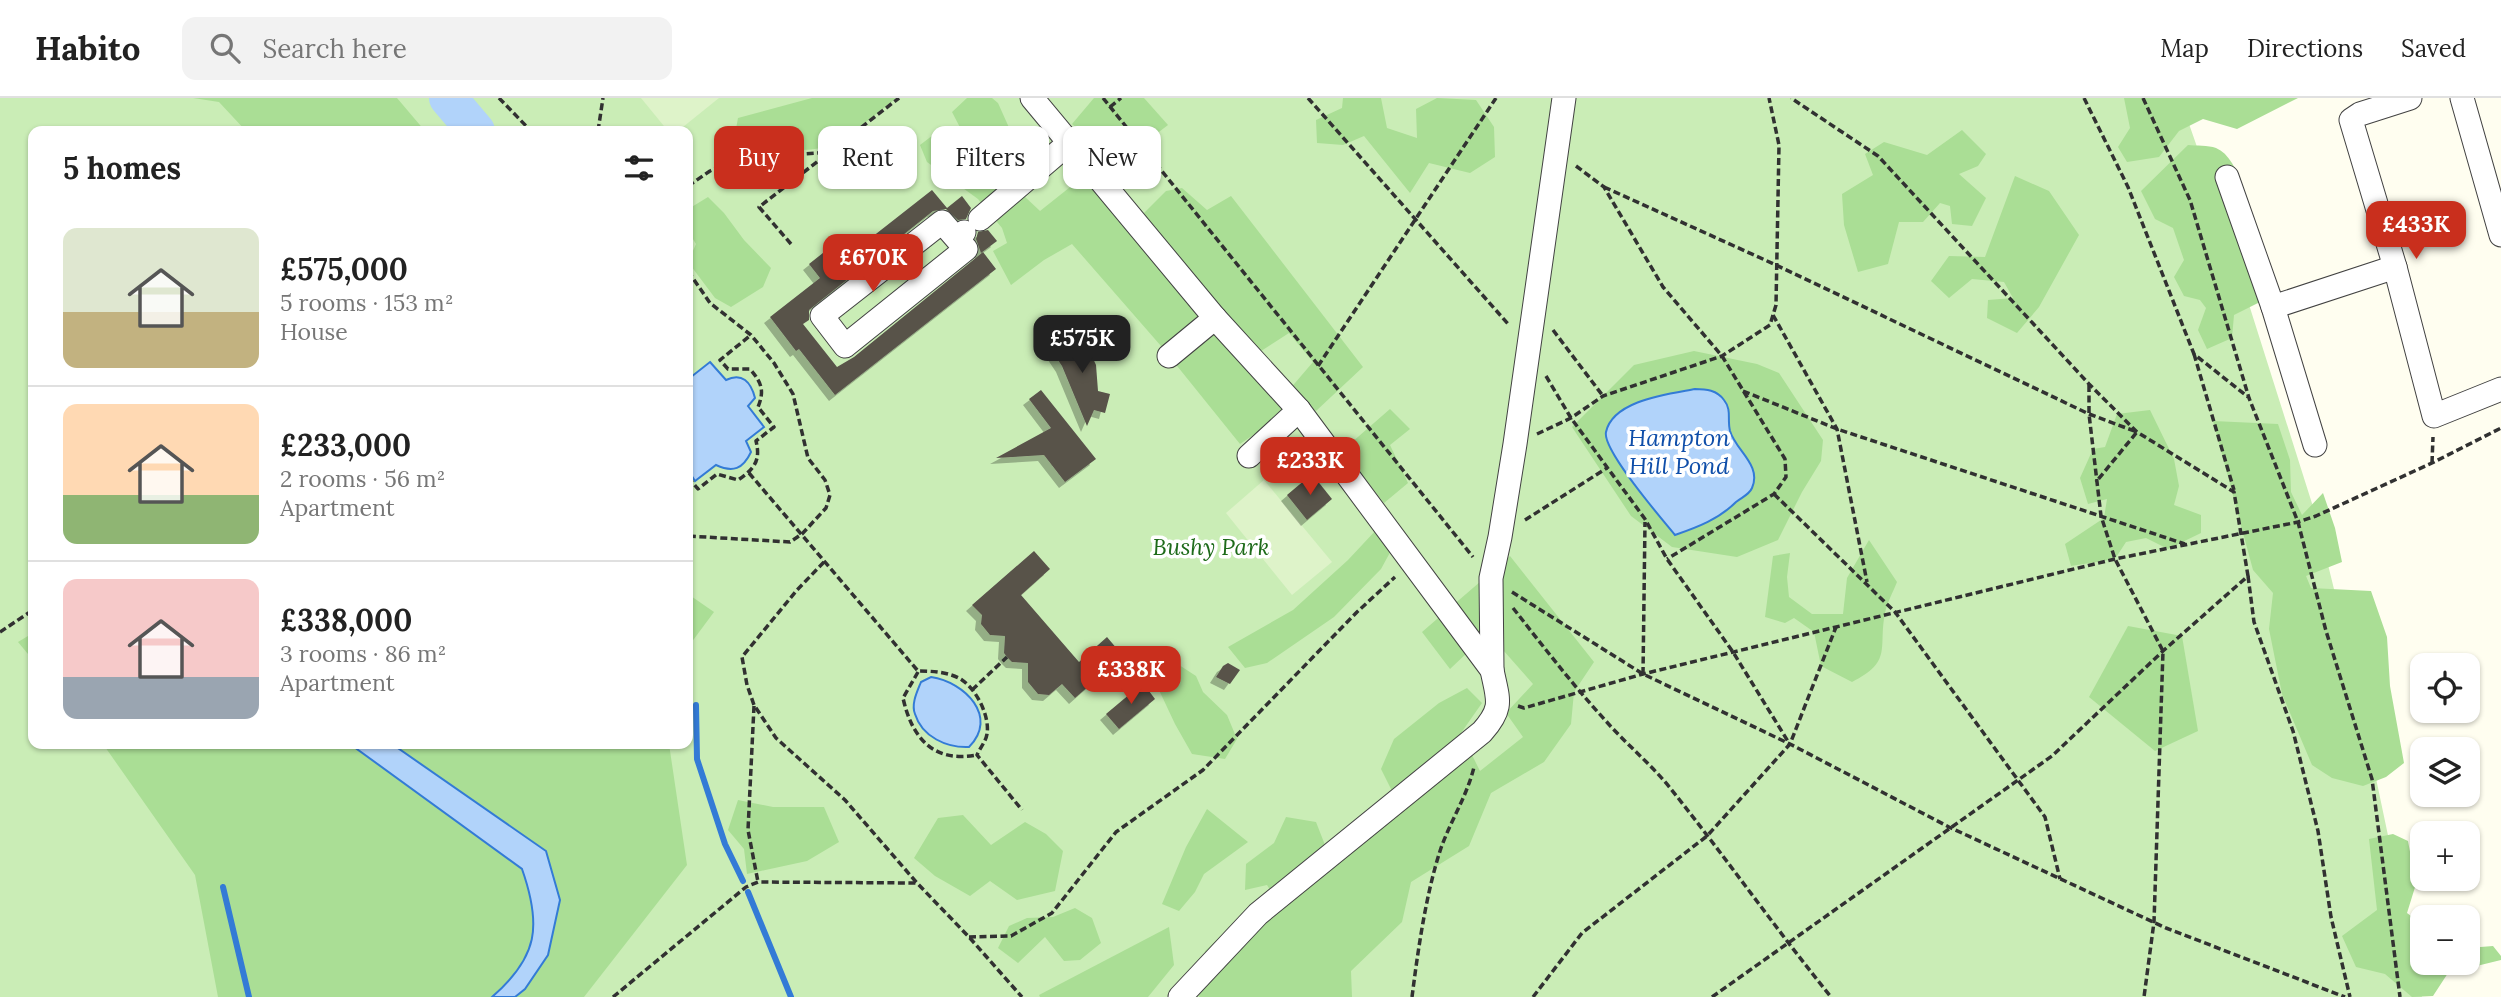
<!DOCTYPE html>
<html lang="en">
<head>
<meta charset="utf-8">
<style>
  body { margin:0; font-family:Lora,serif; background:#f2f2f2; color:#222; height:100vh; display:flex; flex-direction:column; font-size:26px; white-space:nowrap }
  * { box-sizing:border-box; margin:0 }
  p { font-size:23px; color:#767676 }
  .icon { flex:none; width:38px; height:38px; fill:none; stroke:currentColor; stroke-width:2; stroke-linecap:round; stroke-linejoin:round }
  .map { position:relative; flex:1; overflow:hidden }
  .drawer { position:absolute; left:28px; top:28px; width:665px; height:623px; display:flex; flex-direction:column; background:#fff; border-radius:14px; box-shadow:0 2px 5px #0004 }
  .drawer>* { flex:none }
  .guide { position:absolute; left:714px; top:28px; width:665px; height:63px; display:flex; gap:14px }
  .fabs { position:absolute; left:2410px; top:555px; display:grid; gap:14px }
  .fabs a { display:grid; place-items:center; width:70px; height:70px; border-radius:14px; background:#fff; box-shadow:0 2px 5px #0004; font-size:35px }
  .price { position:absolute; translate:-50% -60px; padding:0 16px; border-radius:14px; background:#c92f1d; color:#fff; font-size:23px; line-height:46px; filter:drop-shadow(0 2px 4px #0008) }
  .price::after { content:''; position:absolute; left:50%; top:42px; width:21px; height:16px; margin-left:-10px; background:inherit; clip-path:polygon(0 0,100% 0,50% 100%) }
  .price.on { background:#222; color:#fff }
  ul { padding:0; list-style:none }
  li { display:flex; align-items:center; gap:21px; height:175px; padding:0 35px }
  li+li { border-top:2px solid #e0e0e0 }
  li span { display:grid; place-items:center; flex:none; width:196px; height:140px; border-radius:14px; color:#555 }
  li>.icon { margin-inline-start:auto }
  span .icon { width:84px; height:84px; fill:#fffc; stroke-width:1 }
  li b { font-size:30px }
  h2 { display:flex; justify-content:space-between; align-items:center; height:84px; padding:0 35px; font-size:30px }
  .pill { padding:0 24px; border-radius:14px; background:#fff; box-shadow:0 2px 5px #0004; font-size:24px; line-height:63px }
  .pill.on { background:#c92f1d; color:#fff }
  header { display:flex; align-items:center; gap:42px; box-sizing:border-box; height:98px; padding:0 35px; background:#fff; border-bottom:2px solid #e0e0e0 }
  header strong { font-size:33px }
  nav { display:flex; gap:38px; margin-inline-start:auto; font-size:24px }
  .search { width:490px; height:63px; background:#f2f2f2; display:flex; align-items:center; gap:18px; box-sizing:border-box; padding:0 24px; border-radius:14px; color:#767676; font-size:26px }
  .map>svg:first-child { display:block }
  .green { fill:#caedb6; fill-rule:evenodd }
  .forest { fill:#aade95 }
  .pitch { fill:#def3c9 }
  .water { fill:#b1d3fa; stroke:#337bd6; stroke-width:2 }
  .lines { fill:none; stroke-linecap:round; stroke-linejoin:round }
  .stream { stroke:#337bd6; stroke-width:6 }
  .river { stroke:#b1d3fa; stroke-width:38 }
  .building { fill:#58524a; filter:url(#shadow) }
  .minor-casing { stroke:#424242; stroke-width:25 }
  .path { stroke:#313131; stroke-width:3.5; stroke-dasharray:7 3.5; stroke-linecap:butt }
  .minor { stroke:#fff; stroke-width:23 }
  .labels { text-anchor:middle; stroke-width:7; stroke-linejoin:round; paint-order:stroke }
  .park-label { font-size:23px; font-style:italic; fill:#1e6b1a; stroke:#fff }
  .water-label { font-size:24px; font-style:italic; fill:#0f4ea9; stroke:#fff }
</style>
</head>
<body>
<header>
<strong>Habito</strong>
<div class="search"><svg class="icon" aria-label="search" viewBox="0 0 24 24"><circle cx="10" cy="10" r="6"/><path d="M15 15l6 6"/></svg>Search here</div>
<nav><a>Map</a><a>Directions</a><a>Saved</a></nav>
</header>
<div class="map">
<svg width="2501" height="899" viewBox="0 0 2501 899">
  <defs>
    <filter id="shadow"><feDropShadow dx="-6" dy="6" stdDeviation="0" flood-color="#0004"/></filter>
  </defs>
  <rect width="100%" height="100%" fill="#fffef0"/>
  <path class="green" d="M0,0H2180L2220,115L2316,418L2349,552L2422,899H0ZM33,33H688V646H33Z"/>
  <g class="forest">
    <path d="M193,0H397L425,33H246L219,4Z"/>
    <path d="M812,0H896C880,13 844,44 825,49C800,56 758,50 733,47L738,20Z"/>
    <path d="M967,0H992L998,5L1011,34L989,53L1023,97L1040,113L1084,78L1128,131L1166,93L1182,90L1207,112L1231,98L1363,269L1316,313L1289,292L1313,264L1289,235L1247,262L1286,307L1281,318L1240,346L1161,248L1072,146L1044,162L1011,187L993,153L1007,145L1002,130L978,101L927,64L920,47L937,34L961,45L966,41L952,14Z"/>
    <path d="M1094,0H1144L1168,27L1118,65L1072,26Z"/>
    <path d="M1343,0H1381L1387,30L1417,40L1416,11L1437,0L1476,2L1494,29L1495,59L1470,75L1429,65L1410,95L1364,38L1343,47L1317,45L1316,22L1342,10Z"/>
    <path d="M2124,0H2298L2237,31L2203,21L2179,33L2159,59L2127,64L2118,49L2130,30Z"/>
    <path d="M1962,32L1986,56L1978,68L1959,76L1986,100L1972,128L1952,126L1950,108L1940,105L1923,124H1899L1888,166L1858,174L1844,127L1842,96L1873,77L1865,56L1884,44L1927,57Z"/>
    <path d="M2188,47C2196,48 2208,47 2216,50C2252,65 2256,169 2260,204L2234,217L2232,240L2207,251L2198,232L2206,210L2200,202L2184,198L2174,179L2184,162L2173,130L2155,121L2141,93Z"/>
    <path d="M2015,78L2049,93L2079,137L2039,209L2017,235L1987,220L1988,202L2013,200L2004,184L1972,181L1949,200L1931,183L1949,158L1985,159Z"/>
    <path d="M708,99L724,115L744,142L771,170L763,189L731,209L715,200L688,164L696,146L688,133L690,110Z"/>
    <path d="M1694,253L1757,266L1779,275L1823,342L1821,363L1802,394L1778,442L1737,459L1672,449L1631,418L1572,329L1634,267Z"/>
    <path d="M1390,311L1410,331L1390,347L1408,385L1384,405L1343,352Z"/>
    <path d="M2150,312L2174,361L2179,388L2174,407L2201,417V435L2168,451L2146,440L2126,444L2115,461L2071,468L2065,446L2104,420L2107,401L2088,406L2080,380L2093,351L2105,349L2117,316Z"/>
    <path d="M2213,323L2278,326L2290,362L2291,394L2302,417L2323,395L2335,430L2342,464L2306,478L2311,490L2371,493L2387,539L2390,588L2404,665L2386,679L2363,688L2332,680L2312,667L2282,596L2269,531L2273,495L2253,472Z"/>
    <path d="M1377,431L1393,449L1381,471L1334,519L1267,565L1245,570L1228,549L1293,512L1348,462Z"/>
    <path d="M1869,442L1897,484C1893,494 1887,505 1885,515C1878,551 1893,563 1852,584L1821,568L1814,534L1794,520L1785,525L1765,519L1773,458L1790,455L1787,479L1789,499L1812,516H1843L1847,480Z"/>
    <path d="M1510,458L1594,564L1574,594L1571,626L1544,664L1491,695L1469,748L1411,784L1402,824L1351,873L1352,899H1199L1205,853L1270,792L1267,787L1245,792L1246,766L1274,745L1286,719L1316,724L1325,747L1392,693L1381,671L1394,641L1439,605L1467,590L1482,605L1461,635L1480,673L1523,639L1506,615L1533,586L1488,535L1450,571L1422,534Z"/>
    <path d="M688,496L714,514L688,549Z"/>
    <path d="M2128,528L2182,538L2198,633L2155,653L2089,599Z"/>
    <path d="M33,535V562L18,544Z"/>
    <path d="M1176,565L1196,578L1203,594L1227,617L1237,641L1225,661L1192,656L1175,626L1151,575Z"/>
    <path d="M103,646H669L687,767L584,899H218L195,777Z"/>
    <path d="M738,702L773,709H824L839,744L807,763L747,776L744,751L728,732Z"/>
    <path d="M1207,711L1248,744L1204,776L1195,794L1179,813L1162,806L1186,749Z"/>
    <path d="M963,717L991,747L1025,724L1046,736L1063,753L1055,793L1017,802L990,783L970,798L935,778L914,760L938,720Z"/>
    <path d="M2393,736L2408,743L2416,786L2407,815L2422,826V864H2468V850L2493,848L2501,858V862L2448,875L2433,898L2412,899L2385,876L2356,869L2342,838L2377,812L2369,741Z"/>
    <path d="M1075,810L1092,820L1101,845L1080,862L1064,863L1045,839L1018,865L998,850L1009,828L1027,820L1053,819Z"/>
    <path d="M1169,829L1174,867L1148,899H1040L1039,897Z"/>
  </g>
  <g class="pitch">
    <path d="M641,0H719L678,33H668Z"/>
    <path d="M1264,382L1332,464L1292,497L1226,415Z"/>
  </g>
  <g class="water">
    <path d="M710,264L726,282C742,274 751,284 755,300L748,308L764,329L746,343L751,354C743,371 733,375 716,367L695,383L688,372V276L691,279Z"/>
    <path d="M1695,291C1706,291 1717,292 1724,302C1732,312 1727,321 1730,333C1736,353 1762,367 1752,390C1749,397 1742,399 1736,404C1719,421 1698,429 1675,437C1662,421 1602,352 1606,334C1613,302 1669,296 1695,291Z"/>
    <path d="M931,579C965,584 999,619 969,649C947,650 922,639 915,616C911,606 917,594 921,584Z"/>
    <path d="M350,646H392L546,753L560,802L548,857L525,891L515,899H492C538,859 542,828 522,771Z"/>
  </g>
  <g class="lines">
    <g class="stream">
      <path d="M696,607L697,661L725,746L743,783"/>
      <path d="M223,789L249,899"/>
      <path d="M748,794L791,899"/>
    </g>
    <path class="river" d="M448,0L476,33"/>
  </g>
  <g class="building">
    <path d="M932,92L947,110L962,98L971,110L966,121L958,122L946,111L933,113L809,212V222L803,226L837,269L854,259L983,154L996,171L835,297L799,251L796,253L770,219L820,180L809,166L847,136L858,150Z"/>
    <path d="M988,132L997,143L981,155L976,141L978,134Z"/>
    <path d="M1076,233L1085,243L1096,267L1098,293L1110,296L1105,315L1094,312L1087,328L1062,268L1052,253Z"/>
    <path d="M1041,292L1096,361L1065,384L1044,357L996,360L1051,330L1029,301Z"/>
    <path d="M1312,376L1332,401L1307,422L1287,397Z"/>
    <path d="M1034,453L1050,471L1021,497L1079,564L1107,539L1123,558L1075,600L1062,586L1049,597L1038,596L1028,584V565L1012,564L1007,559L1004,555L1005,538L990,537L981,526L982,517L972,507Z"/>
    <path d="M1228,565L1240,572L1230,586L1216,579L1223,568Z"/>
    <path d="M1143,585L1155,601L1119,631L1106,616Z"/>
  </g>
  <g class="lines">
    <defs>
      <g id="minor">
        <path d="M1032,0L1215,220L1299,312L1249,358"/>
        <path d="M2410,0L2360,16L2351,22L2395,169L2434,318L2501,291"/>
        <path d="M2462,0L2501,137"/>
        <path d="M2227,79L2273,209"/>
        <path d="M980,121L1069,45"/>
        <path d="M956,140L942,124L822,218L845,248L966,151L956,140L964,134"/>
        <path d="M1169,258L1215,220"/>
        <path d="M2315,347L2273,209L2395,169"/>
        <path d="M1492,572L1491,480L1500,439L1515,346L1564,0"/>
        <path d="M1180,899L1258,816L1482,634C1504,609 1498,602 1492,572L1299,312"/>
      </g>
    </defs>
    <use href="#minor" class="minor-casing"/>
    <g class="path">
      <path d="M499,0L531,33"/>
      <path d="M1103,0L1473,459"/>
      <path d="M1308,0L1509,227"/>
      <path d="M2084,0L2128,89L2194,256L2248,299"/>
      <path d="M2143,0L2190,102L2249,300L2298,424L2326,533L2372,681L2400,899"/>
      <path d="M1110,9L1121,0"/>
      <path d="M598,33L603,0"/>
      <path d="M1576,68L1604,89L1663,189L1722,258L1785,361L1786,379L1774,396L1667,461"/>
      <path d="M688,88L710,73L738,61L830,54"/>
      <path d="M1604,89L1776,167L2089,316L2137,334L2096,384"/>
      <path d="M791,146L759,109L899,0"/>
      <path d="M688,173L710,205L751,237L774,265L793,296L808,360L825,382L830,397L826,410L802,436L790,444L688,438"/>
      <path d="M1773,217L1837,331L1867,484"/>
      <path d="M1553,232L1603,298"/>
      <path d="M2194,256L2234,392"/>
      <path d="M1318,268L1496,0"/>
      <path d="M1546,278L1571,320L1645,421L1667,461L1733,554L1789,645"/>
      <path d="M2089,287V316L2101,418L2115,461L2163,553L2154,824L2144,899"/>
      <path d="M1743,293L1837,331L2185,446"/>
      <path d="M1537,336L1571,320L1603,298L1722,258L1770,227L1776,207L1779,47L1769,0"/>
      <path d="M2432,365L2433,339"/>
      <path d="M749,375L918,573C932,573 950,574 962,582C977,592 990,619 987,636C986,643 980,650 977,657L1022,712"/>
      <path d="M688,379L698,391L717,376L738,382C754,371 761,363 756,343L774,329L758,309C765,292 761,284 750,271H728L720,262L751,237"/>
      <path d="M1774,396L1895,514L2045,719L2060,781"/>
      <path d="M1525,422L1607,370"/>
      <path d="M824,464L797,492L742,559L747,587L754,607L776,640L845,702L917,785L969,839L1022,899"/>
      <path d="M2248,478L2254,524L2293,633L2318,733L2331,819L2350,899"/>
      <path d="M1512,494L1643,576L1790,646L1949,729L2166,830L2345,899"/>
      <path d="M1513,510C1543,548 1572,586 1605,622C1626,646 1651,666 1671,691C1726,760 1776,831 1831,899"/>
      <path d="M0,534L33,512"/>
      <path d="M918,574L903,600C912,640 933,665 977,657"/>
      <path d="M1643,576L1645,424"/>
      <path d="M972,592L1007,559"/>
      <path d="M754,608L748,732L758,784"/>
      <path d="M1518,608L1524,610L1643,576L2115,461L2298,424L2316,418L2432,365L2501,330"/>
      <path d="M969,839L1011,838L1052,815L1116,734L1203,672L1357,514L1395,479"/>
      <path d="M613,899L746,789L758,784L917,785"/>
      <path d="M1412,899C1418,852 1426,795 1441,750C1451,722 1467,698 1474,669"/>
      <path d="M1533,899L1582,835L1707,738L1790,646L1836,529"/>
      <path d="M1712,899L2052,658L2163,553L2248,478L2234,394L2137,334L2089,286L1878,58L1791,0"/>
    </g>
    <use href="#minor" class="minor"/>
  </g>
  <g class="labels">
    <g class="park-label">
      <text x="1211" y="457">Bushy Park</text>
    </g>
    <g class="water-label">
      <text x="1679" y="348">Hampton<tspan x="1679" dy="28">Hill Pond</tspan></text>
    </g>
  </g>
</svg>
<div class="fabs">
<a><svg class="icon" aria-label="locate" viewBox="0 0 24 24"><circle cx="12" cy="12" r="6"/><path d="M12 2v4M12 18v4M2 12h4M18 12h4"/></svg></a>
<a><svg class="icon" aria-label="layers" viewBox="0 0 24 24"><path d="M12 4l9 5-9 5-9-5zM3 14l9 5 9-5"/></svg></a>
<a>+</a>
<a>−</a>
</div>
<b class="price" style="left:2416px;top:163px">£433K</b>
<b class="price" style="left:873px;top:196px">£670K</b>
<b class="price on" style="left:1082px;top:277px">£575K</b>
<b class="price" style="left:1310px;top:399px">£233K</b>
<b class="price" style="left:1131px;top:608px">£338K</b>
<div class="guide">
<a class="pill on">Buy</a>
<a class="pill">Rent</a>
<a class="pill">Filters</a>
<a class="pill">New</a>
</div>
<section class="drawer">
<h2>5 homes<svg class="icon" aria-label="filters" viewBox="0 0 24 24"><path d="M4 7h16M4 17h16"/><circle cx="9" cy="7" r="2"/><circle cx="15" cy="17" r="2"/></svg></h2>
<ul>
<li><span style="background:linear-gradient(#dfe7d0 60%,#c2b280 0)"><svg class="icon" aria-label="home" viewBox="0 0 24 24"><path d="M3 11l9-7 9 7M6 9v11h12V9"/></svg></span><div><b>£575,000</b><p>5 rooms · 153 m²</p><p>House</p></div></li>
<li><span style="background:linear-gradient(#ffd9b3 65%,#8fb573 0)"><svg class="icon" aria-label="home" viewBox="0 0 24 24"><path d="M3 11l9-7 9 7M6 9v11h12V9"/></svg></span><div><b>£233,000</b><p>2 rooms · 56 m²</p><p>Apartment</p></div></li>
<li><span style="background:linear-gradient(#f6c9c9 70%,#9aa5b1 0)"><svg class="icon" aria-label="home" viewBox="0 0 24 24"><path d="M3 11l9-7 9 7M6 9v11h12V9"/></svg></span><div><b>£338,000</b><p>3 rooms · 86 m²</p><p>Apartment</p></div></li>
</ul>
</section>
</div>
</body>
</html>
